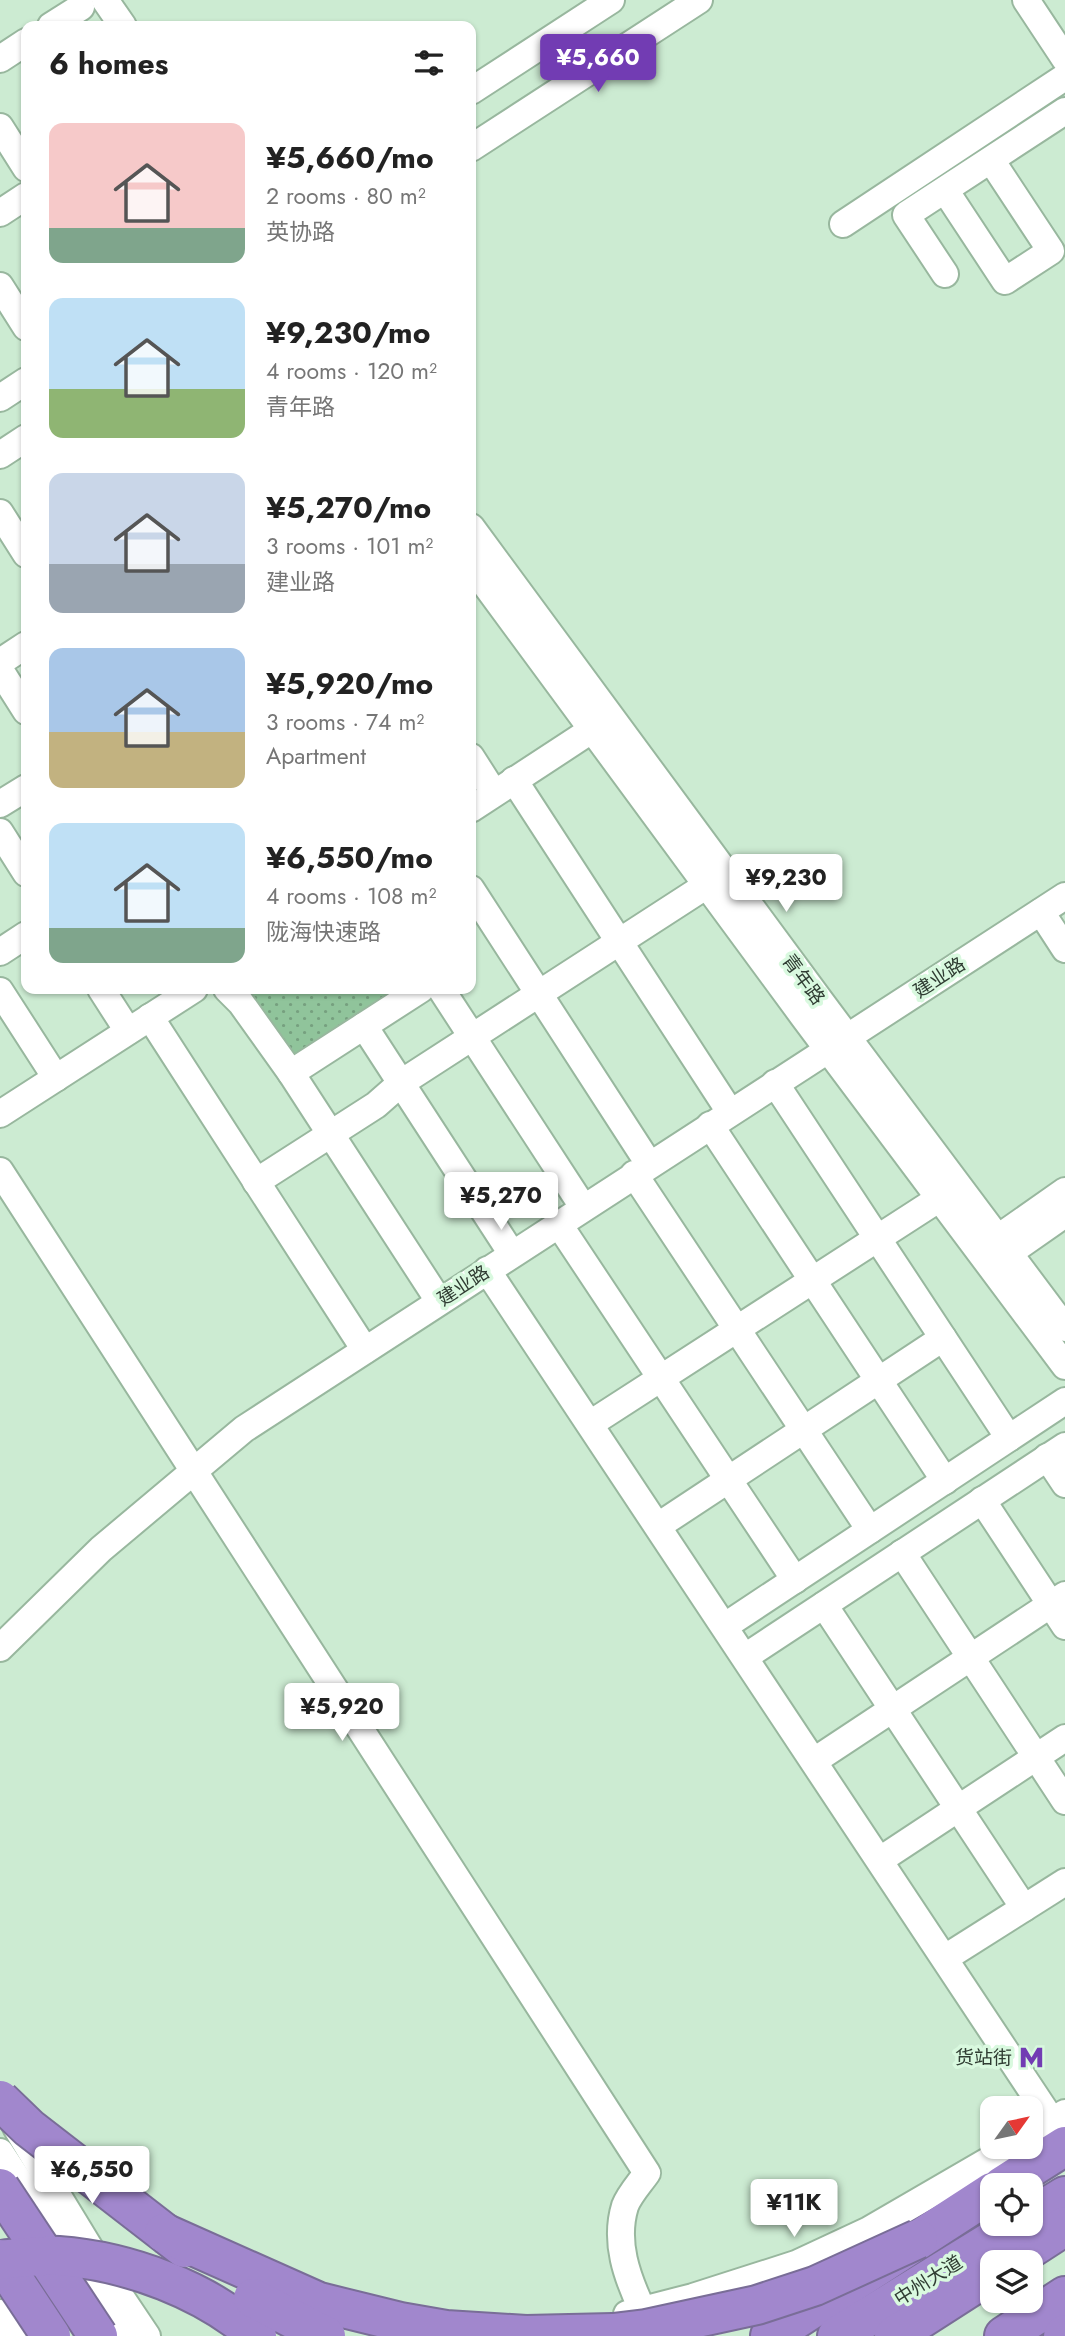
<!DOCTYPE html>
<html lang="en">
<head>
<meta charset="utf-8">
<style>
  body { margin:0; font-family:Jost,"Noto Sans SC",sans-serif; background:#f6f6f6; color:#222; height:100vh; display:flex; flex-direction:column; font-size:26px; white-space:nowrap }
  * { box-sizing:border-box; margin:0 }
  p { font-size:23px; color:#767676 }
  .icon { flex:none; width:38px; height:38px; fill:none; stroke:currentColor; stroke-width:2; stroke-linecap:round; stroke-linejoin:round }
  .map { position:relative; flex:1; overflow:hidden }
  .side { position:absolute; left:21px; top:21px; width:455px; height:973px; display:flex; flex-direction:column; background:#fff; border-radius:14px; box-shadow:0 2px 5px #0004 }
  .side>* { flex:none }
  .needle { width:46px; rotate:57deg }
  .tools { position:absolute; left:980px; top:2096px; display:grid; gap:14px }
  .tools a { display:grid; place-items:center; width:63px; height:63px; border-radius:14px; background:#fff; box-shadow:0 2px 5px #0004; font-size:35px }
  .price { position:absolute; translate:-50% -60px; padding:0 16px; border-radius:7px; background:#fff; color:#222; font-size:23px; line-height:46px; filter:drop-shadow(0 2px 4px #0008) }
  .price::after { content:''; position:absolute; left:50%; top:42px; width:21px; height:16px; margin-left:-10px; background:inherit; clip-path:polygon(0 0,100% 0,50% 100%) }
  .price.active { background:#723cb3; color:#fff }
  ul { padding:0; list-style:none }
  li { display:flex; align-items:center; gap:21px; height:175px; padding:0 28px }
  li span { display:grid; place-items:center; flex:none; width:196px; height:140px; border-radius:14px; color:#555 }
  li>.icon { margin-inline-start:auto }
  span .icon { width:84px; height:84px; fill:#fffc; stroke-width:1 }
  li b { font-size:30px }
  h2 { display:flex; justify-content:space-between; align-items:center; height:84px; padding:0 28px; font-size:30px }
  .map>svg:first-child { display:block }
  .garden { fill:url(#garden-dots) }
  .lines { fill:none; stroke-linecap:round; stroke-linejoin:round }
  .minor-casing { stroke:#98b79e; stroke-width:30 }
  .highway-casing { stroke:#796d97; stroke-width:42 }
  .minor { stroke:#fff; stroke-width:26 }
  .highway { stroke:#a187cd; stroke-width:38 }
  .highway-bridge-casing { stroke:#796d97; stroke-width:42; stroke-linecap:butt }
  .highway-bridge { stroke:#a187cd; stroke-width:38 }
  .labels { text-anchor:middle; stroke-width:7; stroke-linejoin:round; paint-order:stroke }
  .street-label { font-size:19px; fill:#303d33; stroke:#d9f9df }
  .poi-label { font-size:19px; fill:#303d33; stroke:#d9f9df; text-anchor:end }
</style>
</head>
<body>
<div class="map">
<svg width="1065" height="2336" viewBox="0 0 1065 2336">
  <defs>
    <pattern id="garden-dots" width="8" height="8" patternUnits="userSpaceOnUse" patternTransform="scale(1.75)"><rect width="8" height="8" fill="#90c49b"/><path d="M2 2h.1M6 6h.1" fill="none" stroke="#76a07f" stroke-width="1.8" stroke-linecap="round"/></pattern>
  </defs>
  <rect width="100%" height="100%" fill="#ccebd2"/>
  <path class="garden" d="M246,989H399L297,1056L289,1055Z"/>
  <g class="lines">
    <defs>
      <g id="minor">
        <path d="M105,0L123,26"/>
        <path d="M1026,0L1065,59"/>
        <path d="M51,26L81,7"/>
        <path d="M0,59L26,42"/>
        <path d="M471,91L611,0"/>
        <path d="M0,127L26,168"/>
        <path d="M471,148L699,0"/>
        <path d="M945,190L1005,281L1051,251L991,160"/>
        <path d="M0,213L26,196"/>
        <path d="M843,224L1065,77"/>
        <path d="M945,274L906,215L1065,111"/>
        <path d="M0,286L26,327"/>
        <path d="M0,398L26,381"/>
        <path d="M0,455L26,438"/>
        <path d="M0,513L26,554"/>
        <path d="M471,527L821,1002L1065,1328"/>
        <path d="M471,565L803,1016L1065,1366"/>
        <path d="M0,662L26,645"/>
        <path d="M0,670L26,711"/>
        <path d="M471,757L494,793"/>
        <path d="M514,780L730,1112"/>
        <path d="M0,804L26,788"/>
        <path d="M471,809L593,729"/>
        <path d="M0,832L26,873"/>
        <path d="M471,889L649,1164"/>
        <path d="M1041,912L1065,949"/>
        <path d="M0,952L26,935"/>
        <path d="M101,989L128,1031"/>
        <path d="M227,989L241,1003L291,1073L439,1301"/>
        <path d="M441,989L583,1207"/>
        <path d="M0,991L56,1078"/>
        <path d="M150,1017L365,1350"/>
        <path d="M364,1026L512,1254"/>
        <path d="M291,1073L421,989"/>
        <path d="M775,1083L1009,1438"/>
        <path d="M0,1114L194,989"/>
        <path d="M710,1125L945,1481"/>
        <path d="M0,1171L647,2173C640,2183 629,2195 625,2206C614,2242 627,2277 642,2309"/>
        <path d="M634,1174L870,1530"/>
        <path d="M256,1182L376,1105L401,1083L707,885"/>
        <path d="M558,1223L795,1580"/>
        <path d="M998,1238L1065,1191"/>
        <path d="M1009,1253L1065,1214"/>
        <path d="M487,1270L1052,2121"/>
        <path d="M590,1424L940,1198"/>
        <path d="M1047,1457L1065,1484"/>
        <path d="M982,1500L1065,1626"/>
        <path d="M658,1526L943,1338"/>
        <path d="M902,1553L1065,1801"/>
        <path d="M824,1605L1024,1908"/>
        <path d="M725,1626L1065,1401"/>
        <path d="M0,1648L101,1549L244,1429L1065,896"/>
        <path d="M745,1657L1065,1446"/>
        <path d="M814,1761L1065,1595"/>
        <path d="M880,1860L1065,1738"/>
        <path d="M945,1958L1065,1882"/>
        <path d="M16,2127L108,2278L147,2336"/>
        <path d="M1031,2135L1065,2113"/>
        <path d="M0,2152L121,2336"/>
        <path d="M0,2313L14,2336"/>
        <path d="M627,2314L693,2297L796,2264L869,2230L1012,2147"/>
      </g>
      <g id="highway">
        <path d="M1002,2186L1065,2146"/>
        <path d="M1031,2217L1065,2196"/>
        <path d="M1008,2263L1065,2226"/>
        <path d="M770,2336L992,2192"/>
        <path d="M837,2336L1019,2224"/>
        <path d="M894,2336L992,2273"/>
        <path d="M1004,2336L1065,2296"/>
        <path d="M1063,2336L1065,2334"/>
      </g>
    </defs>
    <use href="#minor" class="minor-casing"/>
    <use href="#highway" class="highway-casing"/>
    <use href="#minor" class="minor"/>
    <use href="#highway" class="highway"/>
    <defs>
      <g id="highway-bridge">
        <path d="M0,2100L29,2128L184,2248"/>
        <path d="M0,2188L98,2336"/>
        <path d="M164,2233L319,2302L400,2322L446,2330L526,2335L613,2333L646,2329L757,2305L815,2286L918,2239"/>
        <path d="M0,2259L51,2336"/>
        <path d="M0,2260C20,2258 40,2255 59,2256C128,2261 206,2290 257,2336"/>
        <path d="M253,2298L326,2336"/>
      </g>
    </defs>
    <use href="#highway-bridge" class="highway-bridge-casing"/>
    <use href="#highway-bridge" class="highway-bridge"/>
  </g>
  <defs>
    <symbol id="metro-bare" viewBox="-9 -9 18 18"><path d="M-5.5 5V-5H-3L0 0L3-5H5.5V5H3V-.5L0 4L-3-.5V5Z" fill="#723cb3" stroke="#d9f9df" stroke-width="2.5" paint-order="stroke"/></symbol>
  </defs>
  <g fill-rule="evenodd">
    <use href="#metro-bare" x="1014" y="2040" width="35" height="35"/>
  </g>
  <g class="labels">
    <g class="street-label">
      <text transform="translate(939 977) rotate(-33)" y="7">建业路</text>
      <text transform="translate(804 979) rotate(54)" y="7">青年路</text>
      <text transform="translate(463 1285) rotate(-33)" y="7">建业路</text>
      <text transform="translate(928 2280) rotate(-32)" y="7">中州大道</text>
    </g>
    <g class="poi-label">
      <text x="1012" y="2064">货站街</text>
    </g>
  </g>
</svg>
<div class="tools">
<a><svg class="needle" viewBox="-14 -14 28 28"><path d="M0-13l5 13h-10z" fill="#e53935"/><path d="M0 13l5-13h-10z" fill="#767676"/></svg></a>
<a><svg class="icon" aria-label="locate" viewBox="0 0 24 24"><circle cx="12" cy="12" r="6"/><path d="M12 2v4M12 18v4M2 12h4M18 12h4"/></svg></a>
<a><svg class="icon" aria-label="layers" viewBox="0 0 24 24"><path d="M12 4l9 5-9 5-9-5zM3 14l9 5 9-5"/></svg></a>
</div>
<b class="price active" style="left:598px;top:94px">¥5,660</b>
<b class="price" style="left:786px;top:914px">¥9,230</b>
<b class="price" style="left:501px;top:1232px">¥5,270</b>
<b class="price" style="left:342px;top:1743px">¥5,920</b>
<b class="price" style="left:92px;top:2206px">¥6,550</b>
<b class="price" style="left:794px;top:2239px">¥11K</b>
<section class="side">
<h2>6 homes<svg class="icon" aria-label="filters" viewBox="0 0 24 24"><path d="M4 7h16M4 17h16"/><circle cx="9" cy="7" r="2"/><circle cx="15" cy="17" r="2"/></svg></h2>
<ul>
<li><span style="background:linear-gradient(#f6c9c9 75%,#7fa58c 0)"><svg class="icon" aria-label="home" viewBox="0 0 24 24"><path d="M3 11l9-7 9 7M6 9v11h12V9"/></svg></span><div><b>¥5,660/mo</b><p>2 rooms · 80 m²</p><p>英协路</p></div></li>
<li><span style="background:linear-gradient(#bfe0f5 65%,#8fb573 0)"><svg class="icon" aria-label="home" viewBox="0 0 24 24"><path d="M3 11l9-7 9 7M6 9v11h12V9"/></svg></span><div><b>¥9,230/mo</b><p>4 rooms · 120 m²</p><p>青年路</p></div></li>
<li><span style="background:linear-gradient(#c9d6e8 65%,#9aa5b1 0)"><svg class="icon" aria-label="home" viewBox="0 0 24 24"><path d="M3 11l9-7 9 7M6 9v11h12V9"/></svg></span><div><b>¥5,270/mo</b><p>3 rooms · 101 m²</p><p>建业路</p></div></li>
<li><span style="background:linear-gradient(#a9c7e8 60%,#c2b280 0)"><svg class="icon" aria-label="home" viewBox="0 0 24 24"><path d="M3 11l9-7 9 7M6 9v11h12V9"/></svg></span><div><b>¥5,920/mo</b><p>3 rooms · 74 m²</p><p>Apartment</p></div></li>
<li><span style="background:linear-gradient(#bfe0f5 75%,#7fa58c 0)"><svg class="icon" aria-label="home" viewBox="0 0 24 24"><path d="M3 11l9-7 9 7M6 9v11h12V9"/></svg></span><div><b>¥6,550/mo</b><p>4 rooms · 108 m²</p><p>陇海快速路</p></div></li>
</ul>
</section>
</div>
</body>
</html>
